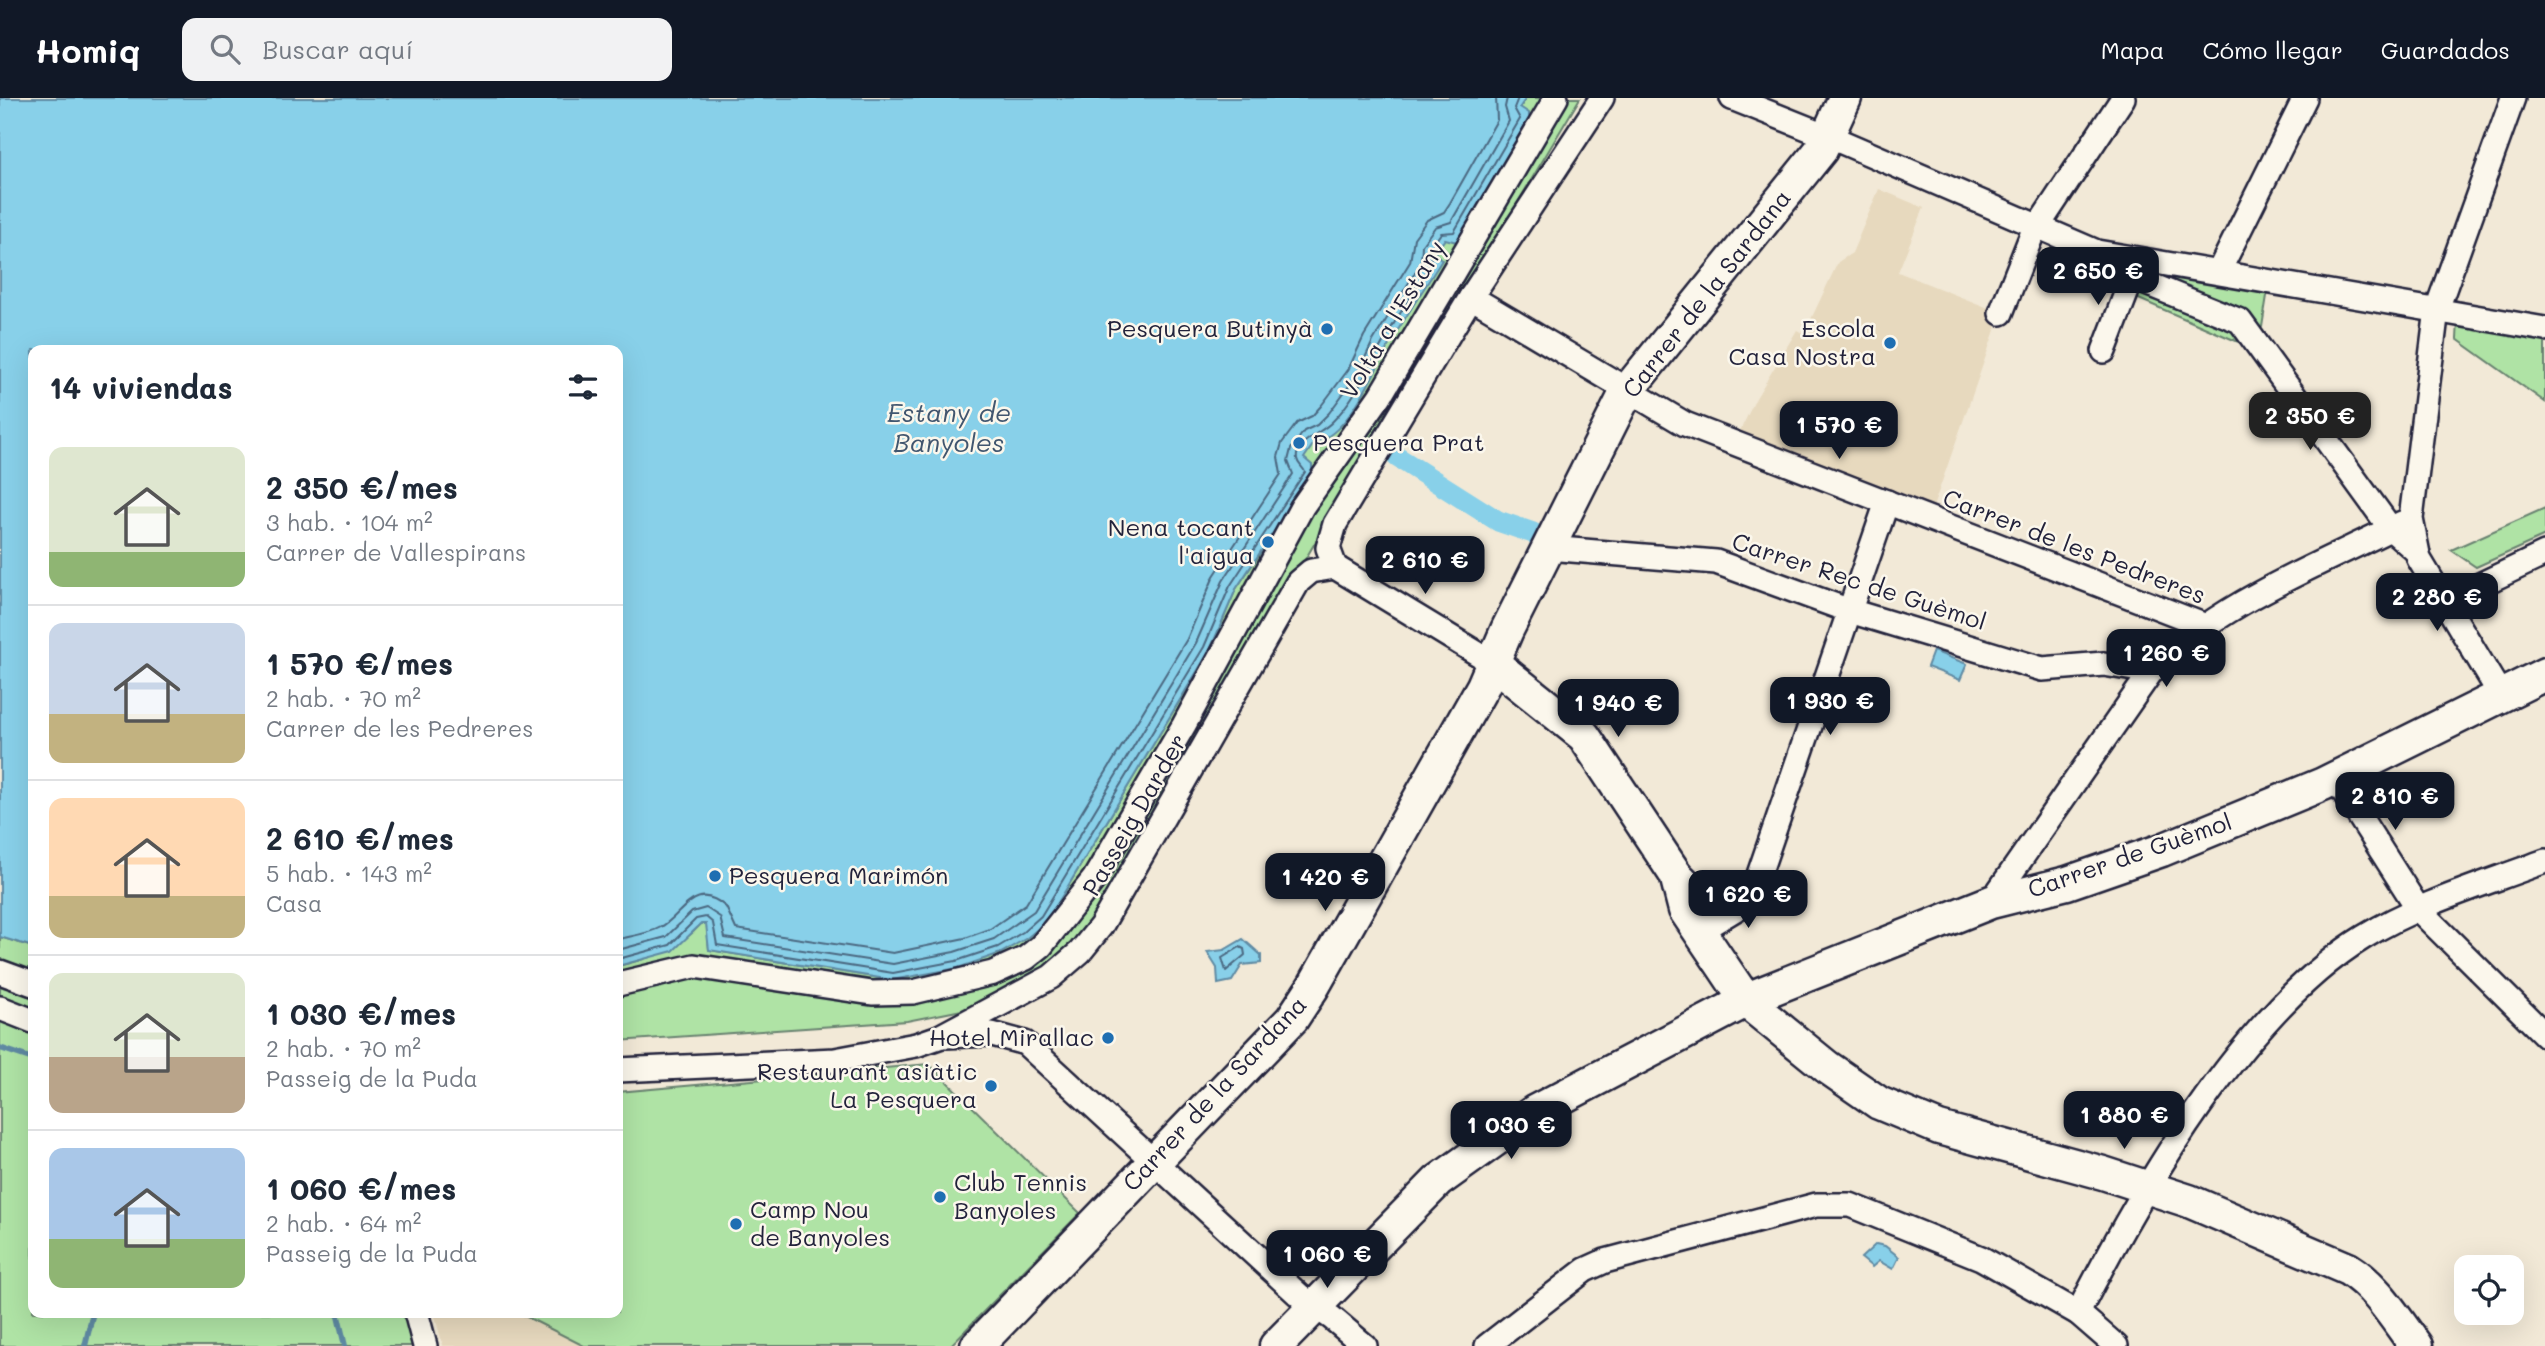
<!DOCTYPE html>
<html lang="es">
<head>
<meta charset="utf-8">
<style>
  body { margin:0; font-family:Mali,sans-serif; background:#f2f2f3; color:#1f2937; height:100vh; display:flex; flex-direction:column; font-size:26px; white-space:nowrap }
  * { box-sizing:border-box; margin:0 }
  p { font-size:23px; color:#747a83 }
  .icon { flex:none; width:38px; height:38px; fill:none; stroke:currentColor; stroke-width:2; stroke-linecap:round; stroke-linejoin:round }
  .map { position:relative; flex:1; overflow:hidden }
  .details { position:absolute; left:28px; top:247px; width:595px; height:973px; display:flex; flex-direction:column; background:#fff; border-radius:14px; box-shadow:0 7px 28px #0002 }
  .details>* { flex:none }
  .controls { position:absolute; left:2454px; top:1157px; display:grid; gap:14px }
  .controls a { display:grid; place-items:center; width:70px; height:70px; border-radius:14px; background:#fff; box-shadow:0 7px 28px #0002; font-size:35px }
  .price { position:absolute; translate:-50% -60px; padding:0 16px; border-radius:14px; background:#111827; color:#fff; font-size:23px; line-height:46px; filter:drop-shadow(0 2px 4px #0008) }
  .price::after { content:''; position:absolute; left:50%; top:42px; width:21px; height:16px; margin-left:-10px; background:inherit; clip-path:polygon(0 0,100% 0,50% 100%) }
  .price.current { background:#222; color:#fff }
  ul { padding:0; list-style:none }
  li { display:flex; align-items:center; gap:21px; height:175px; padding:0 21px }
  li+li { border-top:2px solid #e0e1e3 }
  li span { display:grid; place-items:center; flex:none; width:196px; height:140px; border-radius:14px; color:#555 }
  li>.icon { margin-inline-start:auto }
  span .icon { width:84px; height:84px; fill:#fffc; stroke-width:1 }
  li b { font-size:30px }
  h2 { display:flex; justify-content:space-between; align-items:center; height:84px; padding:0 21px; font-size:30px }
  header { display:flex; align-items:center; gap:42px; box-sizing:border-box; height:98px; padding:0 35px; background:#111827; color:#fff }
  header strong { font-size:33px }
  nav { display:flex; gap:38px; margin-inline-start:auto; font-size:24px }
  .search { width:490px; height:63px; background:#f2f2f3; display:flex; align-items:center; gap:18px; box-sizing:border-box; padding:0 24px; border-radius:14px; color:#747a83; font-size:26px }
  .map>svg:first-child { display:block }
  .built { fill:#e7d9be }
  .green { fill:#afe3a5; stroke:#688270; stroke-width:2 }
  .water { fill:#88d0e9; stroke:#5f8aa3; stroke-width:2 }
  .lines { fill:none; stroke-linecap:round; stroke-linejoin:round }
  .shore { stroke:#4b6881; stroke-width:2 }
  .stream { stroke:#5f8aa3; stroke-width:6 }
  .canal { stroke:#88d0e9; stroke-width:21 }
  .street-casing { stroke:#22223b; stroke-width:28 }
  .secondary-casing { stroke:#22223b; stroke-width:37 }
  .street { stroke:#fbf7ec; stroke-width:23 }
  .secondary { stroke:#fbf7ec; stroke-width:32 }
  .poi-dot { fill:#1f6fb2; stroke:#fbf7ec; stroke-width:2.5 }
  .labels { text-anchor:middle; stroke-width:5; stroke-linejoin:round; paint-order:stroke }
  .street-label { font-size:24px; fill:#22223b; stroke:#fbf7ec }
  .poi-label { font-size:24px; fill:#22223b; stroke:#fbf7ec; text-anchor:end }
  .water-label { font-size:26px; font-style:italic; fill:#41566f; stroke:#fbf7ec }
</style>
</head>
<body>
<header>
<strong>Homiq</strong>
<div class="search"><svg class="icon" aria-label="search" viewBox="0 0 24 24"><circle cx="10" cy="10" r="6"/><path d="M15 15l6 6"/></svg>Buscar aquí</div>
<nav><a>Mapa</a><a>Cómo llegar</a><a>Guardados</a></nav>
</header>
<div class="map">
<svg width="2545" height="1248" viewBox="0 0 2545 1248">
  <rect width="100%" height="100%" fill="#f2e9d7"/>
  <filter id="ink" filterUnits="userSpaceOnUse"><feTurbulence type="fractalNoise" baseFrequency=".0143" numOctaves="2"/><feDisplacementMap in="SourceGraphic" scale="14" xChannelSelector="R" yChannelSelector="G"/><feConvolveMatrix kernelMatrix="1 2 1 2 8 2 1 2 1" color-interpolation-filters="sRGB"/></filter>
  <g filter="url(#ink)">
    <g class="built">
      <path d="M1879,91L1924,110L1898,174L2001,215L1932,412L1739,335L1756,300L1797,232L1804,236L1838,164L1852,155Z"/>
      <path d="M434,1215H519L584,1248H443Z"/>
    </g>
    <g class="green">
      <path d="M1526,0H1580L1210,621L1097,820L1062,861L972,910L907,923L618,943V868C650,860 678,852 701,826H707L709,852L892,882L1047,823L1210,552L1236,491L1282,423L1303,361Z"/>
      <path d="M2091,141L2271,173L2262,229L2241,245L2076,174Z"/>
      <path d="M2458,223L2545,239V304L2457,241Z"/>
      <path d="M2545,410V438L2476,469L2451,452Z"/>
      <path d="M0,839L33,849V1214L410,1215L419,1248H0Z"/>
      <path d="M929,966L1080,1115L950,1248H584L519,1215L618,1214V994Z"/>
    </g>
    <g class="water">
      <path d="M0,0H1526L1520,9L1529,15V20L1457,144L1445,141L1435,155L1442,162C1424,191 1405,219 1388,249C1373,276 1348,337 1315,344L1304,360L1312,367V376L1236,491L1210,552L1047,823L1027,840L1001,855L958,870L892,882L709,852L706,826H701L673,853L618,868V252H33V849L0,839Z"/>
      <path d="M1933,553L1967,566L1960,582L1927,569Z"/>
      <path d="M1243,841L1261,857V865L1242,867L1232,883L1218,886L1217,870L1207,854L1224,852Z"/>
      <path d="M1876,1146L1885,1148L1899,1159L1893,1171L1879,1163L1872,1169L1861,1160Z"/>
    </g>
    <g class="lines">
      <g class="shore">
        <path d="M618,841C631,838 649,836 661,829C683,817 694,781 726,809L736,831L893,855L965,840L990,831L1026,806L1187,541L1214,478L1281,376L1278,359L1282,345L1297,325L1312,318L1321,308L1348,272L1364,238L1410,164L1414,140L1427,122L1444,114L1450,105L1497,22L1496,0"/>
        <path d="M1240,849L1244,851L1245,857L1226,873L1222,860Z"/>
        <path d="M618,852L666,839L692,814L706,810L720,819L725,840L893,866L954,854L994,841L1034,813L1196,545L1223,483L1293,376L1288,363L1291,351L1304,333L1317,327L1329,315L1357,277L1373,243L1421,165L1422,147L1435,129L1451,124L1509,23L1505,9L1507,0"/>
        <path d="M618,861L670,847L696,821L706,819L713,825L717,847L893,875L956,863L998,849L1023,834L1041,818L1204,549L1230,488L1305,374C1303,369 1298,367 1297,361C1294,344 1323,334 1332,324C1354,302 1366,275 1381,248C1396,220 1415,193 1431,165L1430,151L1441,135L1454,134L1520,21L1514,10L1518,0"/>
      </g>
      <g class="stream">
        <path d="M0,950L33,961"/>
        <path d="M337,1214L345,1248"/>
        <path d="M85,1248L93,1214"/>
      </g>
      <path class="canal" d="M1397,359L1498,423L1533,435"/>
      <defs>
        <g id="street">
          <path d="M1732,0L1842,44L2097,154L2545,231"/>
          <path d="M2089,162L2240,223L2391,431L2415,452"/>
          <path d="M2219,173L2305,0"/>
          <path d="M1471,199L1685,326L2206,528"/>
          <path d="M2001,215L2031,139L2123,0"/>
          <path d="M2104,253L2132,180"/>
          <path d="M1548,450L1716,464L1850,513L2042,571L2104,566L2151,574"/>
          <path d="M1335,469L1328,450L1335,426L1471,199L1602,0"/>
          <path d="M1335,469L1493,565"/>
          <path d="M2444,504L2545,456"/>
          <path d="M2500,596L2419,461L2411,421L2437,211L2513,0"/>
          <path d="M2335,680L2419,812L2545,937"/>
          <path d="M1991,804L2151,574C2219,504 2317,468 2402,425"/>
          <path d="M1706,829L1749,803L1754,791L1887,404"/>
          <path d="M0,874L33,886"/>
          <path d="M618,886L694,868L872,895L913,894L993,875L1026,860L1041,848L1094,781L1184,627L1302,409L1380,298L1556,0"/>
          <path d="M0,910L33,923"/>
          <path d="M946,938L992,936L1025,945L1300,1198L1332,1220L1365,1248"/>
          <path d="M618,972L835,962L916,947L939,939L1051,879L1080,854L1101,828L1298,484L1311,473L1335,469"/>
          <path d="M416,1214L425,1248"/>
          <path d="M2078,1215C2141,1091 2245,912 2364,839C2419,805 2485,786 2545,763"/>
          <path d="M1487,1248L1585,1172L1605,1163L1816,1107H1850L1981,1160L2078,1215L2116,1248"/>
        </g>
        <g id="secondary">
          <path d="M1493,565L1584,638L1676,777L1691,792"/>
          <path d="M1676,777L1685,812L1747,904L1827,969L1879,1005L1939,1030L2103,1075L2189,1103L2348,1171C2377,1189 2395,1220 2416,1248"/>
          <path d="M977,1248L1292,921L1313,889L1483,588L1507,532L1627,293L1821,52L1845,0"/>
          <path d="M1276,1248L1438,1083L1534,1014L1757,897L1991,804L2067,785L2162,752L2323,686L2545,576"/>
        </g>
      </defs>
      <use href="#street" class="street-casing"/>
      <use href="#secondary" class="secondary-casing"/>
      <use href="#street" class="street"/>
      <use href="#secondary" class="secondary"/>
    </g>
  </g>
  <g class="poi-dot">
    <circle cx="1327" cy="231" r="7"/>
    <circle cx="1890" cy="245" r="7"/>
    <circle cx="1299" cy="345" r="7"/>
    <circle cx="1268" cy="444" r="7"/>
    <circle cx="715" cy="778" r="7"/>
    <circle cx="1108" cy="940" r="7"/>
    <circle cx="991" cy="988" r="7"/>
    <circle cx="940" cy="1099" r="7"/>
    <circle cx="736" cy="1126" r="7"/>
  </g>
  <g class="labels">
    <g class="street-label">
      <text transform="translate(1707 196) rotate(-52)" y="8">Carrer de la Sardana</text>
      <text transform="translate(1393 222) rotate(-59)" y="8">Volta a l'Estany</text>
      <text transform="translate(2074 449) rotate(21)" y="8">Carrer de les Pedreres</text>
      <text transform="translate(1859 484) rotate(18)" y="8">Carrer Rec de Guèmol</text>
      <text transform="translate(1135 717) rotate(-60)" y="8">Passeig Darder</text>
      <text transform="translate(2130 758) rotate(-19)" y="8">Carrer de Guèmol</text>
      <text transform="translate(1215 996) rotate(-47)" y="8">Carrer de la Sardana</text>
    </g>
    <g class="poi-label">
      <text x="1313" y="239">Pesquera Butinyà</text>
      <text x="1876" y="239">Escola<tspan x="1876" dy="28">Casa Nostra</tspan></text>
      <text x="1313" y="353" text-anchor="start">Pesquera Prat</text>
      <text x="1254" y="438">Nena tocant<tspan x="1254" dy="28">l'aigua</tspan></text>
      <text x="729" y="786" text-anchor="start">Pesquera Marimón</text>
      <text x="1094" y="948">Hotel Mirallac</text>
      <text x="977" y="982">Restaurant asiàtic<tspan x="977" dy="28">La Pesquera</tspan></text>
      <text x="954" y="1093" text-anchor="start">Club Tennis<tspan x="954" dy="28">Banyoles</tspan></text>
      <text x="750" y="1120" text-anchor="start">Camp Nou<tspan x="750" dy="28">de Banyoles</tspan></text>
    </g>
    <g class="water-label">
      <text x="949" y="324">Estany de<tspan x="949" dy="30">Banyoles</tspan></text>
    </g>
  </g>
</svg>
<div class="controls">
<a><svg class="icon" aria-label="locate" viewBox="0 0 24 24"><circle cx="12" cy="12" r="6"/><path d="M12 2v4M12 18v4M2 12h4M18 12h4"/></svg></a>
</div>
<b class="price" style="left:2098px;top:209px">2 650 €</b>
<b class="price current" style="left:2310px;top:354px">2 350 €</b>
<b class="price" style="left:1839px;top:363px">1 570 €</b>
<b class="price" style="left:1425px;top:498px">2 610 €</b>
<b class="price" style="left:2437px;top:535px">2 280 €</b>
<b class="price" style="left:2166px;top:591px">1 260 €</b>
<b class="price" style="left:1830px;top:639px">1 930 €</b>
<b class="price" style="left:1618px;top:641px">1 940 €</b>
<b class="price" style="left:2395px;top:734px">2 810 €</b>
<b class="price" style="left:1325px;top:815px">1 420 €</b>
<b class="price" style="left:1748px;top:832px">1 620 €</b>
<b class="price" style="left:2124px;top:1053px">1 880 €</b>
<b class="price" style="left:1511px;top:1063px">1 030 €</b>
<b class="price" style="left:1327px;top:1192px">1 060 €</b>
<section class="details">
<h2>14 viviendas<svg class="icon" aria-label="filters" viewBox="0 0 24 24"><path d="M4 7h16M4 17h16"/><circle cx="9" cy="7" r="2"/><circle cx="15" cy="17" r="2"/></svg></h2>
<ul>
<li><span style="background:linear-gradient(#dfe7d0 75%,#8fb573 0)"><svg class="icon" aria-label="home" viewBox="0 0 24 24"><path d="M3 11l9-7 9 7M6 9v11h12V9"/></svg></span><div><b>2 350 €/mes</b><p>3 hab. · 104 m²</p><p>Carrer de Vallespirans</p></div></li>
<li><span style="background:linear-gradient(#c9d6e8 65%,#c2b280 0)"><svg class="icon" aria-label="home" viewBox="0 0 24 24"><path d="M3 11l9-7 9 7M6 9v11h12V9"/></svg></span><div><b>1 570 €/mes</b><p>2 hab. · 70 m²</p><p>Carrer de les Pedreres</p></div></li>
<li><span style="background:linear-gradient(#ffd9b3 70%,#c2b280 0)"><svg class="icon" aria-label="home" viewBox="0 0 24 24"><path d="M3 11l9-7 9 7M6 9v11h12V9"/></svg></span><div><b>2 610 €/mes</b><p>5 hab. · 143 m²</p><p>Casa</p></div></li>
<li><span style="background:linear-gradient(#dfe7d0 60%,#b9a48a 0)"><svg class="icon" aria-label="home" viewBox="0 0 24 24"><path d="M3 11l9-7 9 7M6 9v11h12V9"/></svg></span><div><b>1 030 €/mes</b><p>2 hab. · 70 m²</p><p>Passeig de la Puda</p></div></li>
<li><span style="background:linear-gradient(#a9c7e8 65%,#8fb573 0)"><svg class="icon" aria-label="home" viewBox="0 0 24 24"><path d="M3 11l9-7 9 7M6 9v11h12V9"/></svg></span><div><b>1 060 €/mes</b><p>2 hab. · 64 m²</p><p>Passeig de la Puda</p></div></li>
</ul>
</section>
</div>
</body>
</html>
